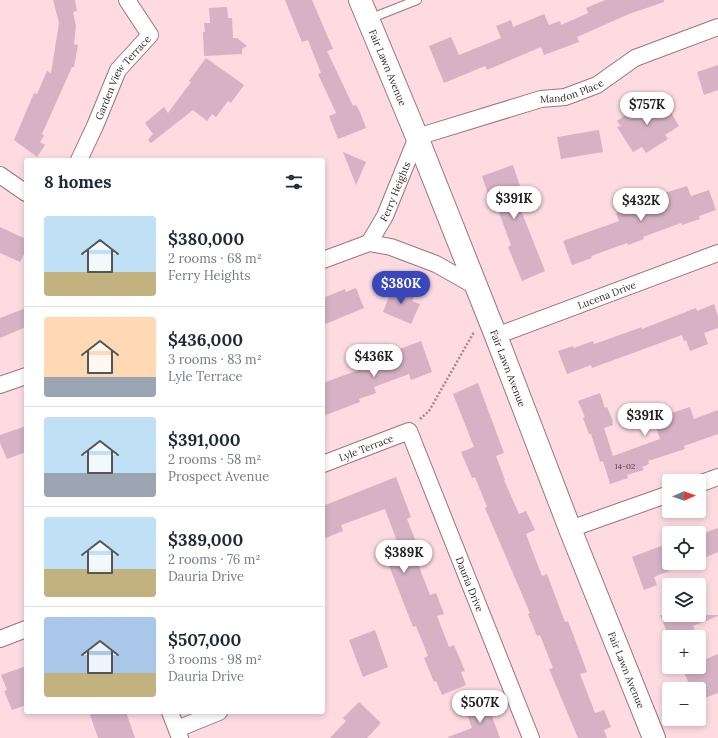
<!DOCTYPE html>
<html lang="en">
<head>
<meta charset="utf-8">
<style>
  body { margin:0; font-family:Lora,serif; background:#f2f2f3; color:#1f2937; height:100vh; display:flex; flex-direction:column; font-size:15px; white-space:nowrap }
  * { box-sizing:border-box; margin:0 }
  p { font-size:13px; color:#747a83 }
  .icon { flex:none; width:22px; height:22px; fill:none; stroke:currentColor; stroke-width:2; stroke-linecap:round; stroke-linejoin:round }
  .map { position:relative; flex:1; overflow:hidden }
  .panel { position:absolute; left:24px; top:158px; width:301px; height:556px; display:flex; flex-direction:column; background:#fff; border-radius:4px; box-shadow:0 2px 6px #0003 }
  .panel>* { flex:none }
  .needle { width:26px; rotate:88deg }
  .tools { position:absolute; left:662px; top:474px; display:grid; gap:8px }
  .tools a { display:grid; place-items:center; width:44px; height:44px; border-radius:4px; background:#fff; box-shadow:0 2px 6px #0003; font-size:20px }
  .price { position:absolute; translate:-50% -34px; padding:0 9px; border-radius:14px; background:#fff; color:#222; font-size:13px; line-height:26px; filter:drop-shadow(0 1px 2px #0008) }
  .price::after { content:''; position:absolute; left:50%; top:24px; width:12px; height:9px; margin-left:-6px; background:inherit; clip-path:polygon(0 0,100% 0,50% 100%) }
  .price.selected { background:#3a47bb; color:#fff }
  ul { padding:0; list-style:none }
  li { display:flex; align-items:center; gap:12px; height:100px; padding:0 20px }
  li+li { border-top:1px solid #e0e1e3 }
  li span { display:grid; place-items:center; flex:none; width:112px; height:80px; border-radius:4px; color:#555 }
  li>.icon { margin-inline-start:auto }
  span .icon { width:48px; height:48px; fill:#fffc; stroke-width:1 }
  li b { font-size:17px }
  h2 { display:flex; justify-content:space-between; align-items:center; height:48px; padding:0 20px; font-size:17px }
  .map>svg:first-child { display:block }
  .building { fill:#d6b2c4 }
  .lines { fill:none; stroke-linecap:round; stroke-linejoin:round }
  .lane-casing { stroke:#9a757c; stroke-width:10 }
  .street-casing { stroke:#9a757c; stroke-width:18 }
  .secondary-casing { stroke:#9a757c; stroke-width:24 }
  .path { stroke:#a3898d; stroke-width:2.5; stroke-dasharray:2 2; stroke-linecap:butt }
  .lane { stroke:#fff; stroke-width:8 }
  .street { stroke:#fff; stroke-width:16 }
  .secondary { stroke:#fff; stroke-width:22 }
  .labels { text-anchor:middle; stroke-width:4; stroke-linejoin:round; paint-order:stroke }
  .number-label { font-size:8px; fill:#59444a }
  .street-label { font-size:10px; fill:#2f1f22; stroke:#fff }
</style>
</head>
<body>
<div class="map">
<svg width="718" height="738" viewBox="0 0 718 738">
  <rect width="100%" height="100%" fill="#fddbe1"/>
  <g class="building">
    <path d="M53,0H75L77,11L73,12L76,26L74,44L78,45L74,67H72L42,134L44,136L40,142L45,145L37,157L14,140L34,93L37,94L47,71L51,73L59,23Z"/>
    <path d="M285,0H312L333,49L327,51L353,106L356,105L360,112L366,128L338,139L329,116L336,113L318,74L321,73L308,40L302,42Z"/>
    <path d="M605,0H664V2L629,14L577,37L579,42L544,55L541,47L487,70L485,66L444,83L429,46L451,37L459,55L501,38L496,26L511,20L513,27L544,14L549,25L560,21L561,25L588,13L586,8Z"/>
    <path d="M227,7L228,18H232L233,38H237L247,46L242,49V54L204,56L203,32H205L204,23H210L209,8Z"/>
    <path d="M206,58L244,85L231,103L228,101L216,117L212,114L207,121L193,110L151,143L148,140L153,134L145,123L164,107L168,113L191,82L189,81Z"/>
    <path d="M718,65V90L704,95L697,72Z"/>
    <path d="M662,98L679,126L665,135L668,139L646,153L642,147L633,152L617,127L621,126L617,121L644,101L648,107Z"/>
    <path d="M599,130L603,152L561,159L557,137Z"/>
    <path d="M343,152L366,162L356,185Z"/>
    <path d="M513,165L525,201L518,203L545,271L522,281L508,247L511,245L498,210L494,212L482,176Z"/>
    <path d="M687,186L691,196L709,190L716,210L699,216L700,219L682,225L681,223L643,237L644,239L628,245L627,243L591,256L592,258L572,265L563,241L619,221L616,213L630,208L629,204Z"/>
    <path d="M0,227L26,239V250L20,262L0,253Z"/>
    <path d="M394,284L410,291L409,294L414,297L412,301L420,304L411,324L383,312Z"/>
    <path d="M356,288L364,308L323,325V298L345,289L346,292Z"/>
    <path d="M714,304L718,316V328L704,333L708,344L690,351L686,340L684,341L682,335L592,368L591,365L567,374L558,351L573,346L574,348L593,341L594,344L603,341L642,327V329L696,308L697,311Z"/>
    <path d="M26,308V327L0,338V318Z"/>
    <path d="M421,341L432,372L411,380L409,374L374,387L376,393L359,399L360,402L323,416V383L386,360V357L393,355L392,352Z"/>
    <path d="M478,383L504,453L496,456L505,480H504L519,514L526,511L535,530L526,534L542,576L547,574L565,622L568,621L573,634L587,672L580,674L595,713L604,710L611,727L604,730L607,738H578L549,669L553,668L540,635L537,636L528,614L530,613L485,508L487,507L475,477L472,478L461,452L474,447L453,394Z"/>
    <path d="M600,393L605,408L607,407L613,421L612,422L613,425L604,428L613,456L660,439L654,422L672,416L671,413L690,407L694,419L718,410V434L684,446L685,449L648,461L649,464L642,467L644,470L627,475L628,478L610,484L603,461L600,462L591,434H589L583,418L585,417L578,401Z"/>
    <path d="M26,426V452L7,459L0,443V435Z"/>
    <path d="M396,477L411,517L407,519L424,562L418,564L430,595L436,593L444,614L437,616L449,647L454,645L465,671L461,672L466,685L442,695L436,681L434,682L424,658L428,656L416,626L413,627L383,550L398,544L385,509L341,525L343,531L323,539V506Z"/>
    <path d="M718,528V552L699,560V535Z"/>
    <path d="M669,543V571L654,577L657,585L644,590L632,557Z"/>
    <path d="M660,615H718V616L693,626L698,637H672L669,631L667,632Z"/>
    <path d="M375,630L388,667L363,677L349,640Z"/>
    <path d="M718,654V693L699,700V689H694L691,683L689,684L682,667H699V662Z"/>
    <path d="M26,666V705L12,710L4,691L7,690L1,675Z"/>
    <path d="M359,702L381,723L367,738H330L346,721L343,718Z"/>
    <path d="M487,703L500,738H448V737L472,728L466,711Z"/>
    <path d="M97,712H126L135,738H98L90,715Z"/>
  </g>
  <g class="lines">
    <defs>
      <path id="lane" d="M369,19L417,0"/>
      <g id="street">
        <path id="s1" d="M79,160L95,126L118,70L150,35L127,0"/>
        <path d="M0,175L26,193"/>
        <path id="s2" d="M369,243L385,216L417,137L541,99L565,97L597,85L635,58L718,27"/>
        <path d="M323,260L369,243L391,247L436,264L475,286"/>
        <path id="s3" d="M496,336L718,253"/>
        <path d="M0,385L26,376"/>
        <path id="s4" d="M323,464L409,431L531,738"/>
        <path d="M699,484L718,477"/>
        <path d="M570,529L669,494"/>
        <path d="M0,639L26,629"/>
        <path d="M170,712L180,738"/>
        <path d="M177,729L219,712"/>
      </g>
      <g id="secondary">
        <path id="s5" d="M360,0L417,137L496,336L570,529L654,738"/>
      </g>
    </defs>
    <use href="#lane" class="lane-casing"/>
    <use href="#street" class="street-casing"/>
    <use href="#secondary" class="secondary-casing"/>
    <path class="path" d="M420,419L429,411L474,332"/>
    <use href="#lane" class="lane"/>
    <use href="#street" class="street"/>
    <use href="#secondary" class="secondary"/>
  </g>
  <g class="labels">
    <g class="number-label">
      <text x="625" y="469">14-02</text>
    </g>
    <g class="street-label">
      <text dy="4" stroke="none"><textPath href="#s5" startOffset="73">Fair Lawn Avenue</textPath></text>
      <text dy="4" stroke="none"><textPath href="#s1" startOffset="94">Garden View Terrace</textPath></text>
      <text dy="4" stroke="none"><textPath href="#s2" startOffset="278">Mandon Place</textPath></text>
      <text dy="4" stroke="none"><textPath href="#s2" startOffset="58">Ferry Heights</textPath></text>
      <text dy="4" stroke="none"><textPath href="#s3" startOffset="118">Lucena Drive</textPath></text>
      <text dy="4" stroke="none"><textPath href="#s5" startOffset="397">Fair Lawn Avenue</textPath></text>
      <text dy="4" stroke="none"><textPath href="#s4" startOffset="46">Lyle Terrace</textPath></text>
      <text dy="4" stroke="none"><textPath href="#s4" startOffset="257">Dauria Drive</textPath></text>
      <text dy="4" stroke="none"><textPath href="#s5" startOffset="721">Fair Lawn Avenue</textPath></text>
    </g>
  </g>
</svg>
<div class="tools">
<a><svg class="needle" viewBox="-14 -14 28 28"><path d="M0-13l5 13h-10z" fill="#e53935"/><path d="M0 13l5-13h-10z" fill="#747a83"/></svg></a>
<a><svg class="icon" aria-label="locate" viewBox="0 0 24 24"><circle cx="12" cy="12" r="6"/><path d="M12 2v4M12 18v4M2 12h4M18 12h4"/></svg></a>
<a><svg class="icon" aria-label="layers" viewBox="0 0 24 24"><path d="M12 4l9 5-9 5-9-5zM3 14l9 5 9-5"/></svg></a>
<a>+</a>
<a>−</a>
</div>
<b class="price" style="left:647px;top:126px">$757K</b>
<b class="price" style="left:514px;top:220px">$391K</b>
<b class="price" style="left:641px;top:222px">$432K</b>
<b class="price selected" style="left:401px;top:305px">$380K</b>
<b class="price" style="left:374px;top:378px">$436K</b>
<b class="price" style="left:645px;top:437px">$391K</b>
<b class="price" style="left:404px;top:574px">$389K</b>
<b class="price" style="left:480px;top:724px">$507K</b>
<section class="panel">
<h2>8 homes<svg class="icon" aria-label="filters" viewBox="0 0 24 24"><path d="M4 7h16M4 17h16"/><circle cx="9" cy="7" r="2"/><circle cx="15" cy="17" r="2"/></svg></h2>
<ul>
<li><span style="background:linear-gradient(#bfe0f5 70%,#c2b280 0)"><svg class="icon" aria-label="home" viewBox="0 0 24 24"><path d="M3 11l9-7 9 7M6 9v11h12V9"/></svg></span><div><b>$380,000</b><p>2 rooms · 68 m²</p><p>Ferry Heights</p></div></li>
<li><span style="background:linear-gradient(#ffd9b3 75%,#9aa5b1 0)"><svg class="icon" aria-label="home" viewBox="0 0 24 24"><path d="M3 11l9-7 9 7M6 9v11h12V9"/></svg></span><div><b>$436,000</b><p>3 rooms · 83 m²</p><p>Lyle Terrace</p></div></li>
<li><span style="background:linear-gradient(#bfe0f5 70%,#9aa5b1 0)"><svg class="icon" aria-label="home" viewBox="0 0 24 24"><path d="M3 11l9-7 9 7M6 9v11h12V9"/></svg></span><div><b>$391,000</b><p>2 rooms · 58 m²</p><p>Prospect Avenue</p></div></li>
<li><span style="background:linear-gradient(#bfe0f5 65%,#c2b280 0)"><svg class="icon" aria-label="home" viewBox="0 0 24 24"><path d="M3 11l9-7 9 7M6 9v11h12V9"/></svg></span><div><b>$389,000</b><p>2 rooms · 76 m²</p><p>Dauria Drive</p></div></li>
<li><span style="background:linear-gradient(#a9c7e8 70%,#c2b280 0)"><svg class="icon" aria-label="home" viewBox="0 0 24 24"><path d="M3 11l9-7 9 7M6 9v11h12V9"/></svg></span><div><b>$507,000</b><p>3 rooms · 98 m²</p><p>Dauria Drive</p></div></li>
</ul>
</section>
</div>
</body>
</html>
